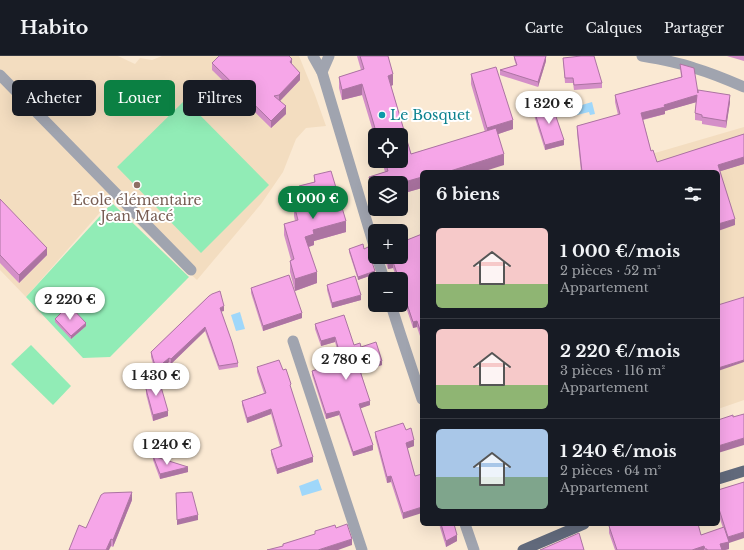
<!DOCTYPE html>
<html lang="fr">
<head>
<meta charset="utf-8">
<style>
  body { margin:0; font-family:"Libre Baskerville",serif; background:#20242c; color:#f1f3f6; height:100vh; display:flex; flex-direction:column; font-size:15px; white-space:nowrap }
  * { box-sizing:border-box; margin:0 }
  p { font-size:13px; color:#9ea1a6 }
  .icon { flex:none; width:22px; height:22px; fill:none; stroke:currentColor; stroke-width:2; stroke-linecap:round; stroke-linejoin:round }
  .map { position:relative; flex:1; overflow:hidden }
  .drawer { position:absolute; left:420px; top:114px; width:300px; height:356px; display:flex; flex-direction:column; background:#171b24; border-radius:6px; box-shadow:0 4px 16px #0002 }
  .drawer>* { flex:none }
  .top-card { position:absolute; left:12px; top:24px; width:348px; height:36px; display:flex; gap:8px }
  .tools { position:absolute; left:368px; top:72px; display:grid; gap:8px }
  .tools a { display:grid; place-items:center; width:40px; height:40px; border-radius:6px; background:#171b24; box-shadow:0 4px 16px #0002; font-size:20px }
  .price { position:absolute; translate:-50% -34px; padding:0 9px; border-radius:14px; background:#fff; color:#222; font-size:13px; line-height:26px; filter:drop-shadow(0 1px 2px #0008) }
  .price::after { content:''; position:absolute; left:50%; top:24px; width:12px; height:9px; margin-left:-6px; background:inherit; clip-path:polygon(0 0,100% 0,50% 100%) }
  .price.on { background:#0b8043; color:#fff }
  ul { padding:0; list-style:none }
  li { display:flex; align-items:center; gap:12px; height:100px; padding:0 16px }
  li+li { border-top:1px solid #363941 }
  li span { display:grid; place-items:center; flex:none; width:112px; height:80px; border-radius:6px; color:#555 }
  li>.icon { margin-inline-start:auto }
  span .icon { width:48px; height:48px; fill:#fffc; stroke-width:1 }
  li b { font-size:17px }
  h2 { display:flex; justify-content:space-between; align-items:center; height:48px; padding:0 16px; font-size:17px }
  .chip { padding:0 14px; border-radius:6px; background:#171b24; box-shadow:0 4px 16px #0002; font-size:14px; line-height:36px }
  .chip.on { background:#0b8043; color:#fff }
  header { display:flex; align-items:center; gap:24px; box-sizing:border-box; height:56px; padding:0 20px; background:#171b24; border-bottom:1px solid #363941 }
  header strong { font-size:19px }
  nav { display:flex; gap:22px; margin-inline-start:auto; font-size:14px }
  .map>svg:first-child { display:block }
  .built { fill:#f3ddc0 }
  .green { fill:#91ecb6 }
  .water { fill:#9fd7fa }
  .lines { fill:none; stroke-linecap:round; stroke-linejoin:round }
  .pedestrian { stroke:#a0a4af; stroke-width:11 }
  .minor { stroke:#a0a4af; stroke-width:11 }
  .primary { stroke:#61697b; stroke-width:11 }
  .wall { fill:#d48fc8 }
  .shaded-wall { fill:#ac74a2 }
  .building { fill:#f6a6e8; stroke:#ac74a2 }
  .culture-dot { fill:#0f9aa8; stroke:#fff; stroke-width:1.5 }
  .education-dot { fill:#8d6e63; stroke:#fff; stroke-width:1.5 }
  .labels { text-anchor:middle; stroke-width:4; stroke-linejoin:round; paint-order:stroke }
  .culture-label { font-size:14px; fill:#0d838f; stroke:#fff; text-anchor:start }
  .education-label { font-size:14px; fill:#785e54; stroke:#fff }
</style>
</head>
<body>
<header>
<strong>Habito</strong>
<nav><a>Carte</a><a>Calques</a><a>Partager</a></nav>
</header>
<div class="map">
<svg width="744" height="494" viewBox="0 0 744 494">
  <rect width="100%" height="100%" fill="#fae9d3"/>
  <g class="built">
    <path d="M0,0H118L135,8L140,2L152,4L162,0H299L315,39L326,70L306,72L296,83L283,116L261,148L197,224L111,144L26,241L0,214Z"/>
    <path d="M744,71V344L718,353V116H590Z"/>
  </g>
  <g class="green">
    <path d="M185,44L269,129L201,197L117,111Z"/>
    <path d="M112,147L189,221L110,301L83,302L26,241Z"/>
    <path d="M31,289L71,330L53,349L11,308Z"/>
  </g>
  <g class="water">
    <path d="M592,46L595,58L590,59L589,56L577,59L575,51Z"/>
    <path d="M240,256L245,273L236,275L231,259Z"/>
    <path d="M318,423L322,434L302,440L299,430Z"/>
  </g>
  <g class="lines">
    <path class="pedestrian" d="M0,19L191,214"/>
    <g class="minor">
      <path d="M313,0L322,16L375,193"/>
      <path d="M642,0C660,3 677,6 694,12C711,17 728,24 744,31"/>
      <path d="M322,16L329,0"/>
      <path d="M377,201L384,223"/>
      <path d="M391,249L401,280L422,343"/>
      <path d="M293,285L362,494"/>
      <path d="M465,468L474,494"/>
    </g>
    <g class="primary">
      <path d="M718,423L744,415"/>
      <path d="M523,494L584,468"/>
    </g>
  </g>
  <g class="wall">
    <path d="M357,0H388L393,29L391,30L411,98L485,76L471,28V18L513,73L498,78L504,109L422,116V132L401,138V127L373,146L369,132V121L385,116L382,105H401V79H375V82L362,39L342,44L339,32V21L361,14Z"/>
    <path d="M514,0H546V5L538,31L500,19V14L516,9L514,3Z"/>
    <path d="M727,0H744V5Z"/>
    <path d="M563,2L602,27V32L574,34L573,27H565Z"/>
    <path d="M212,7L292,9L300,24L280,45L286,58L271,72L212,14Z"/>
    <path d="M680,8L698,37L730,46L726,72L702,68V65L695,64V57L696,46L665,55V58L643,64L651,95L657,106L744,78V108L720,115L735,169L718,116H581L577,77V70L618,59L615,46V39L681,21Z"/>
    <path d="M534,54L564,89L545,94L534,59Z"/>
    <path d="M314,119L346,176L314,185V189L309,191L317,227L295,235L290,216V205L291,204L284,179V168L295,165L294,160V149L300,147L299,142V130L314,126Z"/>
    <path d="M0,143L47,199L19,227L0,207Z"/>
    <path d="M422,178V286L417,271L413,272L401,236V223H397L393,212L388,213L384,201H401L407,184Z"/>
    <path d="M349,193H364L370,201L375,218L358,224L349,196Z"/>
    <path d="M327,229L361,244L332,252L327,234Z"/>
    <path d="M251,232L302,262L263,275L251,237Z"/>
    <path d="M209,240L224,255H221L238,307V311L219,314L205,275L171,308L169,306L156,318L151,301V296Z"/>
    <path d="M55,263L86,270L71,283L55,266Z"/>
    <path d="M315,268L354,289L361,291L382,309L361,316L370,349L360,352L373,394L353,400L339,359L326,363L312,319V315L341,306L335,286L321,290L315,273Z"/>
    <path d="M257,311L283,314L291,333L313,406L277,418L271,398V394L280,390L271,358L247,367L242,349V345L264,337L257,316Z"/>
    <path d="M146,333L168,360L153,365L146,338Z"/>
    <path d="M406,374L414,390L407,392L415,420L403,463L391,426L387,427L375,381V376Z"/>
    <path d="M153,400L188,416L160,423L153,404Z"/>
    <path d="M744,426L729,487V493L725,494H615L609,477V470L701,479L723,472L718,457V434Z"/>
    <path d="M132,444L113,491L111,490L86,472Z"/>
    <path d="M439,468H454L457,485L446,491Z"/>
  </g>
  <g class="shaded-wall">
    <path d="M546,0V5L538,31V26Z"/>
    <path d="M292,3V11L290,6Z"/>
    <path d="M300,17V24L279,46V39Z"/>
    <path d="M393,18V29L388,31V20Z"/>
    <path d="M362,28V39L342,44V34Z"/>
    <path d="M697,39V46L665,55V58L641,64V57L664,49Z"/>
    <path d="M730,39V46L726,72V65Z"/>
    <path d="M286,50V58L271,72V65Z"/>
    <path d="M513,64V73L487,82V72Z"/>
    <path d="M564,84V89L545,94V89Z"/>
    <path d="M504,98V109L482,116H447Z"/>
    <path d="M744,101V108L718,116V109Z"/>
    <path d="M422,121V132L401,138V127Z"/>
    <rect x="373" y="135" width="2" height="11"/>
    <path d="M735,163V169L718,175V168Z"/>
    <path d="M346,165V176L314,185V189L305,192V181L313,174Z"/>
    <path d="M47,192V199L19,227V219Z"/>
    <path d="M393,206V212L388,213V208Z"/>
    <path d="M375,215V218L358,224V221Z"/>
    <path d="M317,216V227L295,235V223Z"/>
    <path d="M361,239V244L332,252V247Z"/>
    <path d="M224,250V255L220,256V252Z"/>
    <path d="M302,257V262L263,275V270Z"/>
    <path d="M417,265V271L413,272V266Z"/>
    <path d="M86,267V270L71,283V280Z"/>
    <path d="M205,271V275L171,308V303Z"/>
    <path d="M335,281V286L321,290V285Z"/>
    <path d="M169,302V306L156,318V313Z"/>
    <path d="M744,304V306L718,315V312Z"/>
    <path d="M382,305V309L359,316V312Z"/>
    <path d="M370,345V349L359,353V348Z"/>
    <path d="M271,353V358L247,367V362Z"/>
    <path d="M168,355V360L153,365V359Z"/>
    <path d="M339,355V359L326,363V358Z"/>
    <path d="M744,382V389L718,397V390Z"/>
    <path d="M414,384V390L406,393V387Z"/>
    <path d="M373,389V394L353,400V396Z"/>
    <path d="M313,401V406L277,418V413Z"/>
    <path d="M188,411V416L160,423V418Z"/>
    <path d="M391,420V426L387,427V421Z"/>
    <path d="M132,436V444L113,491V484Z"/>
    <path d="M422,451V457L403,463V457Z"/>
    <path d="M198,459V464L177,469V464Z"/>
    <path d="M744,476V482L729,487V493L725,494H720V488L728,486V481Z"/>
    <path d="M457,479V485L446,491V485Z"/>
    <path d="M111,483V490L109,494H106Z"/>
    <path d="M352,483V489L338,494H318Z"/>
    <path d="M704,490V494H692Z"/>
  </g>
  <g class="building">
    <path d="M219,0H289L292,3L290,6L300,17L279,39L274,40L286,50L271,65L212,7Z"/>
    <path d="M360,0H388L393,18L388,20L411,98L496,72L504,98L447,116H422V121L401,127H375V135H373L369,121L388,115L385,105H401V79H377L362,28L342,34L339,21L364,13Z"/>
    <path d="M514,0H546L538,26L500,14L517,9Z"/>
    <path d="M581,0H594L602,27L574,29L573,22H565L563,2Z"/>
    <path d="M680,8L694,12L698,37V34L730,39L726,65L702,61V59L695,57L697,39L664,49L665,51L641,57L651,95L653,94L657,106L744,78V101L718,109L735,163L718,168V116H582L577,70L620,58L615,39L682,21Z"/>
    <path d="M496,11L513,64L487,72L471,18Z"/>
    <path d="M552,49L564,84L545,89L534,54Z"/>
    <path d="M331,115L346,165L313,174L314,178L305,181L317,216L295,223L290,205L294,203L284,168L298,164L294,149L303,146L299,130L315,126L314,119Z"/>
    <path d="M0,143L47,192L19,219L0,199Z"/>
    <path d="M404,176L407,184L422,178V280L417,265L413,266L401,230V223H399L393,206L388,208L386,201H401V177Z"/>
    <path d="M363,188L364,193L368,191L371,196L370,200L375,215L358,221L349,193Z"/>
    <path d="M289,219L302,257L263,270L251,232Z"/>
    <path d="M355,220L361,239L332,247L327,229Z"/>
    <path d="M220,235L224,250L220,252L232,286L238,307L219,310L205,271L171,303L169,302L156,313L151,296L209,240L212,238Z"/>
    <path d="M744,241V304L718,312V249Z"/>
    <path d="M69,249L86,267L71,280L55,263Z"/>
    <path d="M344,259L354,289L360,287L361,291L376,286L382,305L359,312L370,345L359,348L373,389L353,396L339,355L326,358L312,315L342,305L335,281L321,285L315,268Z"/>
    <path d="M279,304L283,314L286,313L291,328L290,329L313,401L277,413L271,394L282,390L271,353L247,362L242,345L266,337L257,311Z"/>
    <path d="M157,317L168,355L153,359L146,333Z"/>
    <path d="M744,358V382L718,390V364L733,359V361Z"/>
    <path d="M403,367L406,374L411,372L414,384L406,387L415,420L422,418V451L403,457L391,420L387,421L375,376Z"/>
    <path d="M153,400L188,411L160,418Z"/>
    <path d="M744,426V476L728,481L718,450V434Z"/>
    <path d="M132,436L113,484L111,483L106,494H69L79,469L86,472L101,439L104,437Z"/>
    <path d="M192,436L198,459L177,464L176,437Z"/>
    <path d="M347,468L352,483L318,494H267L283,490V488L315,478V475L335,469L336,472Z"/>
    <path d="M441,468H454L457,479L446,485Z"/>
    <path d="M614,468H698L701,479L724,471L729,486L720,488L722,494H707V493H705L704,490L692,494H617L609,470Z"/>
    <path d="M579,477L584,494H540Z"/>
  </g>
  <circle class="culture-dot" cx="382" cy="59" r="4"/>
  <circle class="education-dot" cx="137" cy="129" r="4"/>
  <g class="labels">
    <g class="culture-label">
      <text x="390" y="64">Le Bosquet</text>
    </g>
    <g class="education-label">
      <text x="137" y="149">École élémentaire<tspan x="137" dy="16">Jean Macé</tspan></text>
    </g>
  </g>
</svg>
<div class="tools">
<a><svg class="icon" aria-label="locate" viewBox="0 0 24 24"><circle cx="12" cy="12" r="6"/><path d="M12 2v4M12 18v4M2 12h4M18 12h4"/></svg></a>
<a><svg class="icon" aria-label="layers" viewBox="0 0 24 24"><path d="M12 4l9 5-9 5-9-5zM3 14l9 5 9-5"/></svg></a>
<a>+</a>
<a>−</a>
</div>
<b class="price" style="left:549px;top:69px">1 320 €</b>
<b class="price on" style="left:313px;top:164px">1 000 €</b>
<b class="price" style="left:70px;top:265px">2 220 €</b>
<b class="price" style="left:346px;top:325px">2 780 €</b>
<b class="price" style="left:156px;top:341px">1 430 €</b>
<b class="price" style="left:167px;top:410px">1 240 €</b>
<div class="top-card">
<a class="chip">Acheter</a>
<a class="chip on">Louer</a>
<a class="chip">Filtres</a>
</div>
<section class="drawer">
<h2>6 biens<svg class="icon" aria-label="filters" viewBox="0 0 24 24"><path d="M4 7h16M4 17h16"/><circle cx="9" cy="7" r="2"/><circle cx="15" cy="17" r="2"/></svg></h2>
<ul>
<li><span style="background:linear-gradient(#f6c9c9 70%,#8fb573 0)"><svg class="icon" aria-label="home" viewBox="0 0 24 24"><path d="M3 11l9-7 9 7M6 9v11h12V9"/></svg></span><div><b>1 000 €/mois</b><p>2 pièces · 52 m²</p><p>Appartement</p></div></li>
<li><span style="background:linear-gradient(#f6c9c9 70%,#8fb573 0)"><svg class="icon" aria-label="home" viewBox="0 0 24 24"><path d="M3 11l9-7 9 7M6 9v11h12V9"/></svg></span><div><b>2 220 €/mois</b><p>3 pièces · 116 m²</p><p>Appartement</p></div></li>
<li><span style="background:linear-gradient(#a9c7e8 60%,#7fa58c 0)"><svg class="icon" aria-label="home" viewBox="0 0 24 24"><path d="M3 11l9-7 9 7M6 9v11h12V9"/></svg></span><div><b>1 240 €/mois</b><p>2 pièces · 64 m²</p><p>Appartement</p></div></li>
</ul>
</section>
</div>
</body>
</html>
